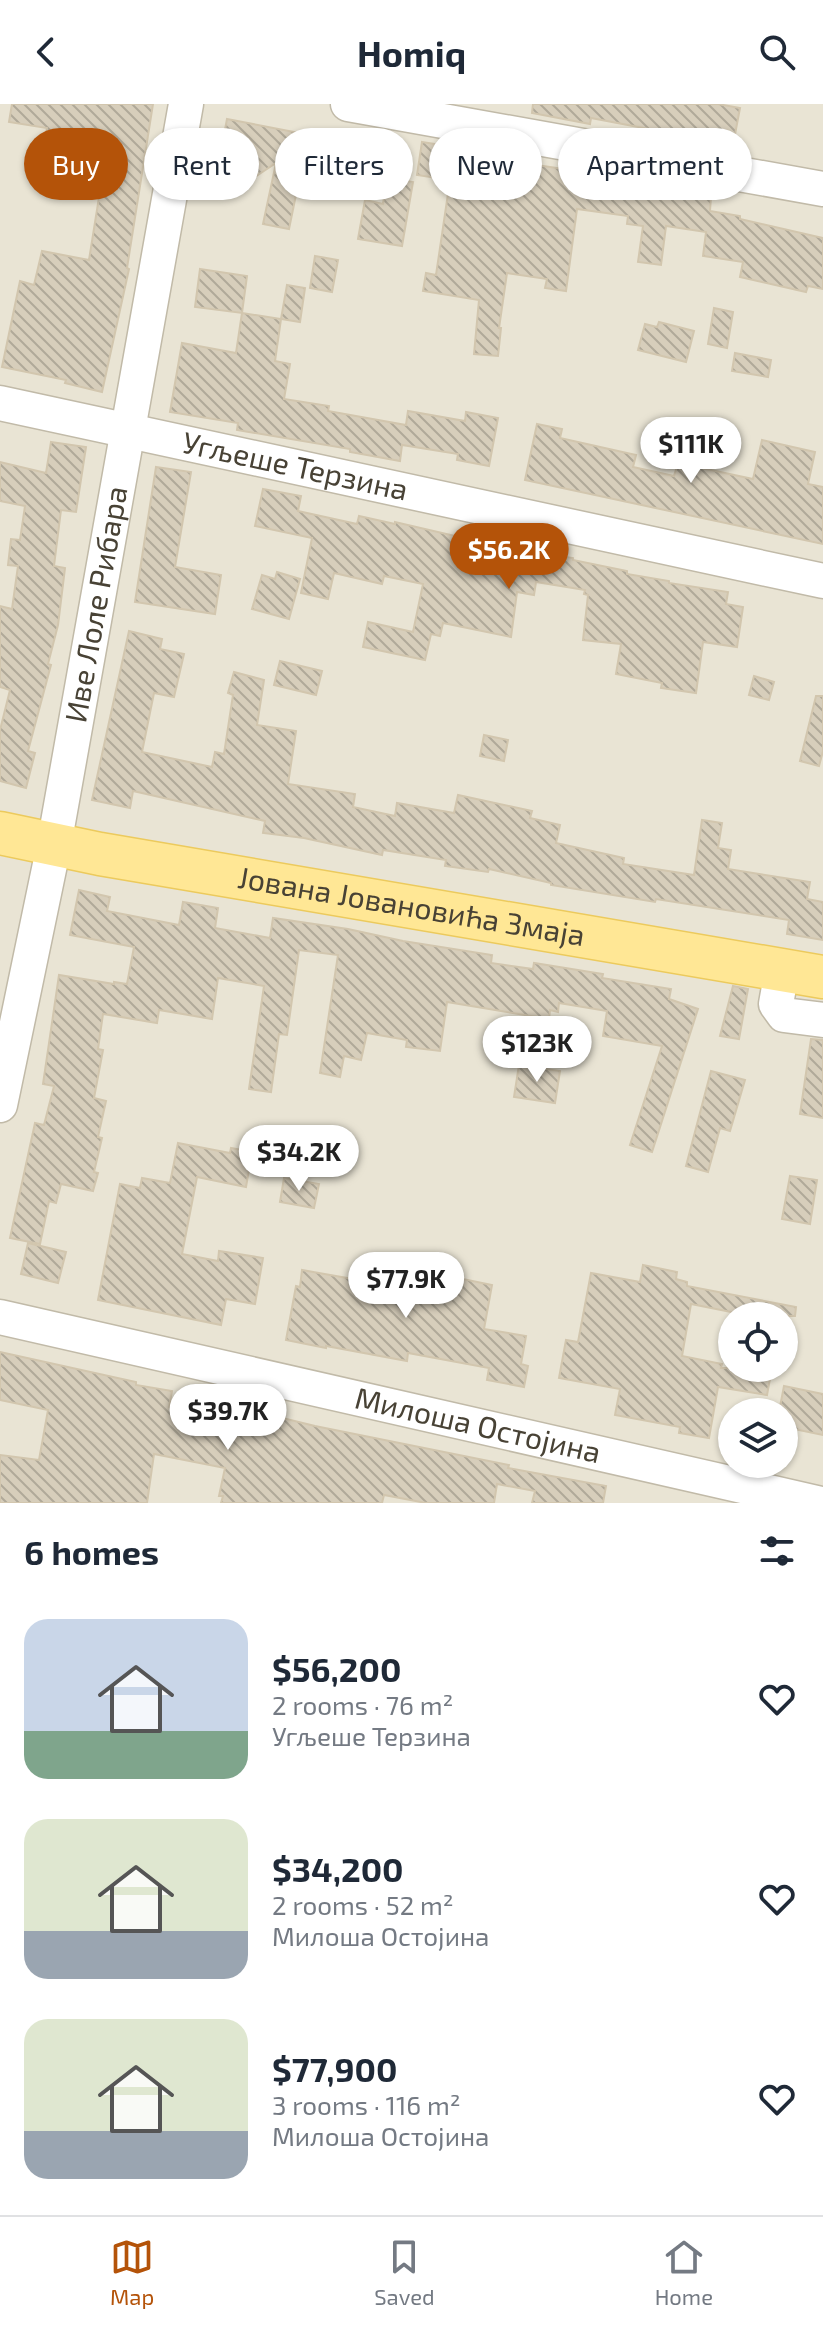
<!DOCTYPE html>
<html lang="en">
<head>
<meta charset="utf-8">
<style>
  body { margin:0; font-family:"Exo 2",sans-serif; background:#f2f2f3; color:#1f2937; height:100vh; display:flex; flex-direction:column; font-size:30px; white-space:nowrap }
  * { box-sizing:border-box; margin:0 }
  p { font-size:26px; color:#747a83 }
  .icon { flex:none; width:44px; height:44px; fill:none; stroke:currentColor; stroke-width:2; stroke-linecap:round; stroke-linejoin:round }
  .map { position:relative; height:1399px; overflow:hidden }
  .sheet { display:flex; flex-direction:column; background:#fff; flex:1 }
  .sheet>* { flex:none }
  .hud { position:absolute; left:24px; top:24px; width:776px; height:72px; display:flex; gap:16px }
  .controls { position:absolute; left:718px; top:1198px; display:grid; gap:16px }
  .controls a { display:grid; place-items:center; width:80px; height:80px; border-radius:50%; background:#fff; box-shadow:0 2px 6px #0004; font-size:40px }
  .price { position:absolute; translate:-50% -68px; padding:0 18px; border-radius:28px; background:#fff; color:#222; font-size:26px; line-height:52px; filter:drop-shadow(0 2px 4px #0008) }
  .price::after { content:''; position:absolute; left:50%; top:48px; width:24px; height:18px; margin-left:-12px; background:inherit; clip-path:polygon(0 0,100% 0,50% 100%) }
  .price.selected { background:#b45309; color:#fff }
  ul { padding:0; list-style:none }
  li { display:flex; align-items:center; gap:24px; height:200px; padding:0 24px }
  li span { display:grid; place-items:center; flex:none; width:224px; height:160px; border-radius:24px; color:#555 }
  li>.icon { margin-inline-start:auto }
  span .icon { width:96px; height:96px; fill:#fffc; stroke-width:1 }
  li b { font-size:34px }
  h2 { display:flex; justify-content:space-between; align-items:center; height:96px; padding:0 24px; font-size:34px }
  .chip { padding:0 28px; border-radius:36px; background:#fff; box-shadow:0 2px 6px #0004; font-size:28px; line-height:72px }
  .chip.selected { background:#b45309; color:#fff }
  header { display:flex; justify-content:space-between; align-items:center; height:104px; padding:0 24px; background:#fff; font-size:36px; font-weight:700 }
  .dock { display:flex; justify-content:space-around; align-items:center; height:112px; border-top:2px solid #e0e1e3; background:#fff; font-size:22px; color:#747a83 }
  .dock a { display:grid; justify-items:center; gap:4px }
  .dock .selected { color:#b45309 }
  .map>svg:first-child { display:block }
  .residential { fill:#e9e4d4; fill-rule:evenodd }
  .building { fill:url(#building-back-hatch); stroke:#d2c6ae; stroke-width:2 }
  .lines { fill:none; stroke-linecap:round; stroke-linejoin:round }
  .minor-casing { stroke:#c1baa8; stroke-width:37 }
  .major-casing { stroke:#ecca5d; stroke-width:45 }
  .minor { stroke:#fff; stroke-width:34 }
  .major { stroke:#ffe795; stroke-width:42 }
  .labels { text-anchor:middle; stroke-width:7; stroke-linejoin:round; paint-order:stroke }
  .street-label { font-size:30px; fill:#484235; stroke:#fff }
</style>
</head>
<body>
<header><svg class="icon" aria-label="back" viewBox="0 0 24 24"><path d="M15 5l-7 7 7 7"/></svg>Homiq<svg class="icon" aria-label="search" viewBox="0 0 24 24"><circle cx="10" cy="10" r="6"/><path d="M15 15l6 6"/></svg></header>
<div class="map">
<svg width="823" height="1399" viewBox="0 0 823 1399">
  <defs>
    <pattern id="building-back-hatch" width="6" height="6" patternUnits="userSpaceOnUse" patternTransform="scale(2)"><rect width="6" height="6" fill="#d7cebb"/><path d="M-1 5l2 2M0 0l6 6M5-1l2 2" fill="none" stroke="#b0a999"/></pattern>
  </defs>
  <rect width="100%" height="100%" fill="#f5f1e7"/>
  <path class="residential" d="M0,0H823V1399H0ZM732,1212H784V1264H732ZM732,1308H784V1360H732Z"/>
  <g class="building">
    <path d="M12,0H153L127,164L129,165L102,288L65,279L66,276L2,263L20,177L34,181L42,147L89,156L100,87H98L102,66L41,56L47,24L9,18Z"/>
    <path d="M533,0H718L740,4L733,41L591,14L590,20L532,9Z"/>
    <path d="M227,15L346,38L336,84L299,76L289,125L263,120L276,59L243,81L230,80L223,69L225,54L220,52Z"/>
    <path d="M422,38L473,46L472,50L523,59L672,81L671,88L711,93L710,107L740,112V115L823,134V185L808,182L806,188L740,173L743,158L703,152L706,128L666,122L661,161L638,158L643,122L627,120L628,112L577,105L566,187L545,184L547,175L507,169L499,224H501L498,252L474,250L479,196L423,187L426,169L436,171L450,76L417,71Z"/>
    <path d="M387,74L413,78L402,142L358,135L365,96L383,100Z"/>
    <path d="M315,152L338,156L332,188L310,184Z"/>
    <path d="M200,165L247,172L242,209L195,203Z"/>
    <path d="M287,181L305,184L300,218L281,215Z"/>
    <path d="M714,204L733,208L727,244L708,240Z"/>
    <path d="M242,209L281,215L275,257L290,260L284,295L329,302L328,307L406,321L408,307L465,317L466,308L498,314L489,362L457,356L458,350L402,341L400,357L350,348V345L237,326L238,319L170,308L182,239L236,249Z"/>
    <path d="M659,218L694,227L686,258L638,246L645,220L657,223Z"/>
    <path d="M735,249L771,256L768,273L732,267Z"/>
    <path d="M537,320L562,325L560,334L636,351L633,363L674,372L678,359L753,375L762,336L815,348L808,380L823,383V440L525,376Z"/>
    <path d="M51,338L86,343L76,408L61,406L54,462L65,464L58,521L48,560L51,561L28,647L35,649L26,684L0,677V626L10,586L0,583V502L12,505L18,462L8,461L11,435L20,436L25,402L0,397V358L46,369Z"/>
    <path d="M156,363L191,368L175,463L221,471L215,510L135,498Z"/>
    <path d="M263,385L301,392L298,407L357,420L359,412L395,420V418L511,445L573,454V456L627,467V470L669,477V479L728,488L726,500L743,503L737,543L703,538L696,589L661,584L662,579L616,570L621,540L583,536L588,491L584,490L585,486L536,478L534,491L517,488L511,533L443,519L440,532L431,530L425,556L363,543L368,518L413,528L423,480L384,472L382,480L334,469L328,495L301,489L312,434L255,422Z"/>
    <path d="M277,468L300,475L289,515L252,505L262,471L275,475Z"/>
    <path d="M129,527L162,535L160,545L184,550L174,593L154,589L142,648L212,663L215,648L224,650L233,591L228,589L234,568L264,576L257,621L296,627L288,680L355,690L353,703L395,712L397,699L454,709L458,691L532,707L530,714L560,721L556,739L624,754L623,760L694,771L702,716L722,719L718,744L731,746L728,765L810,778L807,795L823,798V836L787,830L789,816L656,795L655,798L551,781V779L489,765L488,768L445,762L446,756L383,746L382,751L304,734L263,729L265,717L133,687L130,704L92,696Z"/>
    <path d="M280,557L322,567L316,591L274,581Z"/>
    <path d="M754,572L774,578L769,596L749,591Z"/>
    <path d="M816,592H823V647L819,662L800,657Z"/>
    <path d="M484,631L508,636L504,657L480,652Z"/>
    <path d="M79,786L110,793L107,807L179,821L183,798L218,804L215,824L270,834L273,814L348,825L403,837L492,851L491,859L533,865L534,859L603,870L602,874L671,885L669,895L698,905L652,1048L630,1041L662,942L603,932L607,907L559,899L558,908L550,906L549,915L447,898L440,947L406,943L407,936L367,929L361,956L344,952L340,973L320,969L338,851L299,846L287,931L279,930L271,988L249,985L264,882L218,874L212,915L159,906L157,919L103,910L98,945L103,946L94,994L106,997L98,1033L102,1034L94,1068L98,1069L93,1087L61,1080L56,1099L49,1097L40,1140L10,1134L35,1019L44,1021L54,982L43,980L59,871L114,880V878L127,880L134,843L70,831Z"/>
    <path d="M733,882L748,885L739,935L720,932Z"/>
    <path d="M811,935L823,936V1014L800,1010Z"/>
    <path d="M519,961L560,967L555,999L514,993Z"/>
    <path d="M711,967L745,976L730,1027L720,1024L708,1068L686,1062Z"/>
    <path d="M178,1039L230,1049L231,1044L252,1048L246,1083L197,1073L182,1150L218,1157L219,1147L263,1154L255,1200L226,1195L221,1221L98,1196L120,1080L140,1084L142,1074L170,1079Z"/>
    <path d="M790,1072L817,1076L810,1120L782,1115Z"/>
    <path d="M284,1074L319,1080L314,1104L280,1098Z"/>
    <path d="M28,1139L66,1148L58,1179L21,1170Z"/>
    <path d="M390,1159L458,1172V1174L492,1181L484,1225L526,1232L521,1260L528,1262L524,1283L487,1276L489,1264L408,1249L407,1257L326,1242V1244L286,1236L296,1182L300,1183L302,1166L387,1181Z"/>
    <path d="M643,1161L677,1168L676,1175L687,1178V1182L796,1203L795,1212H751L691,1200L682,1252L722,1260L721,1264H772L767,1291L718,1283L709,1334L679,1329L680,1323L615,1311L620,1285L559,1274L566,1236L578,1238L591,1169L640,1178Z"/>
    <path d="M0,1248L136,1278V1281L172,1287L169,1303L236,1315L238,1303L315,1322L509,1361L508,1364L606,1382L603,1399H532L535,1387L497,1380L494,1399H426L384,1391L382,1399H221L223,1392H219L225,1364L154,1350L147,1399H0V1351L39,1356L48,1306L0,1296Z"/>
    <path d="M784,1282L823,1290V1331L784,1323V1308H779Z"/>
  </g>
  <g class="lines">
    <defs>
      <g id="minor">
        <path d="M348,0L823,85"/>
        <path id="s1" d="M0,299L823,477"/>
        <path d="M782,866L776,900L784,911L823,916"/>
        <path id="s2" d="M0,1001L54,741L186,0"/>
        <path id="s3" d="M0,1213L817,1399"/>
      </g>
      <g id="major">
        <path id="s4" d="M0,729L100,750L823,873"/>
      </g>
    </defs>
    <use href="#minor" class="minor-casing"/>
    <use href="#major" class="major-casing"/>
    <use href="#minor" class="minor"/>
    <use href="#major" class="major"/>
  </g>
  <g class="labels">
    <g class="street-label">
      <text dy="10" stroke="none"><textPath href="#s1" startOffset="302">Угљеше Терзина</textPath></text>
      <text dy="10" stroke="none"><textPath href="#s2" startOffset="510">Иве Лоле Рибара</textPath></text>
      <text dy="10" stroke="none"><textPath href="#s4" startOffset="418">Јована Јовановића Змаја</textPath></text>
      <text dy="10" stroke="none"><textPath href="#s3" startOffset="490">Милоша Остојина</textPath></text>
    </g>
  </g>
</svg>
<div class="controls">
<a><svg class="icon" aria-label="locate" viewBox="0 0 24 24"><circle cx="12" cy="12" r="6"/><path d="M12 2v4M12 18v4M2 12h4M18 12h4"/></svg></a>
<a><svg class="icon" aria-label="layers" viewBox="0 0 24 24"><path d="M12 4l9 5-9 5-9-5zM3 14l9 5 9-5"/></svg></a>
</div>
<b class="price" style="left:691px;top:381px">$111K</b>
<b class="price selected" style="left:509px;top:487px">$56.2K</b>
<b class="price" style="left:537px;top:980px">$123K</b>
<b class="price" style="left:299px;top:1089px">$34.2K</b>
<b class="price" style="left:406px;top:1216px">$77.9K</b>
<b class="price" style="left:228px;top:1348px">$39.7K</b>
<div class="hud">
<a class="chip selected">Buy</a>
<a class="chip">Rent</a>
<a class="chip">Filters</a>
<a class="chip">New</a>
<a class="chip">Apartment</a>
</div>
</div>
<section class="sheet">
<h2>6 homes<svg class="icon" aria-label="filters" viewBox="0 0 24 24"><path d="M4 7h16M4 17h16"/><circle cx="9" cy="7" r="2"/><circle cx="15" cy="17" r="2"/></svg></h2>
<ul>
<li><span style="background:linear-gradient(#c9d6e8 70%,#7fa58c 0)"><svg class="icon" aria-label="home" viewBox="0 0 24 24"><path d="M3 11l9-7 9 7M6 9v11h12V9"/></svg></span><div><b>$56,200</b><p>2 rooms · 76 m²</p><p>Угљеше Терзина</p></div><svg class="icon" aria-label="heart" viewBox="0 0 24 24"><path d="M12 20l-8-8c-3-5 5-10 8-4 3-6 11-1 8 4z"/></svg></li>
<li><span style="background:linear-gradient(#dfe7d0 70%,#9aa5b1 0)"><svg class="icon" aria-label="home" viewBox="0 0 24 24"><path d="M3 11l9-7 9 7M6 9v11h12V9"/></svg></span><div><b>$34,200</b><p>2 rooms · 52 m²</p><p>Милоша Остојина</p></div><svg class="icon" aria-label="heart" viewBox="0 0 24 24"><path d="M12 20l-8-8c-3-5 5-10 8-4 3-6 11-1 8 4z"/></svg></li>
<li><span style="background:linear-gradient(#dfe7d0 70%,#9aa5b1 0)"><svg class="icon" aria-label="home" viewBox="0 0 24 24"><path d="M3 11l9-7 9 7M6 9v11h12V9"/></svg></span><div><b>$77,900</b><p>3 rooms · 116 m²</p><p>Милоша Остојина</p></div><svg class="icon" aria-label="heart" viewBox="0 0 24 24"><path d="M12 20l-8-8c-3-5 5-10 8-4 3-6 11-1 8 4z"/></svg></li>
</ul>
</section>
<nav class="dock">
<a class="selected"><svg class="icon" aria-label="map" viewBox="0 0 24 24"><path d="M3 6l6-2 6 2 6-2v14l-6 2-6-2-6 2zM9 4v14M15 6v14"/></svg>Map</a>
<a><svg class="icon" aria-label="saved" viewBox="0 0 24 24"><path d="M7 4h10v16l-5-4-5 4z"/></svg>Saved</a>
<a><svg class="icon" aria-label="home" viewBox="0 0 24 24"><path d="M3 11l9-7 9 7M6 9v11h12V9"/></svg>Home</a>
</nav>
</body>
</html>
